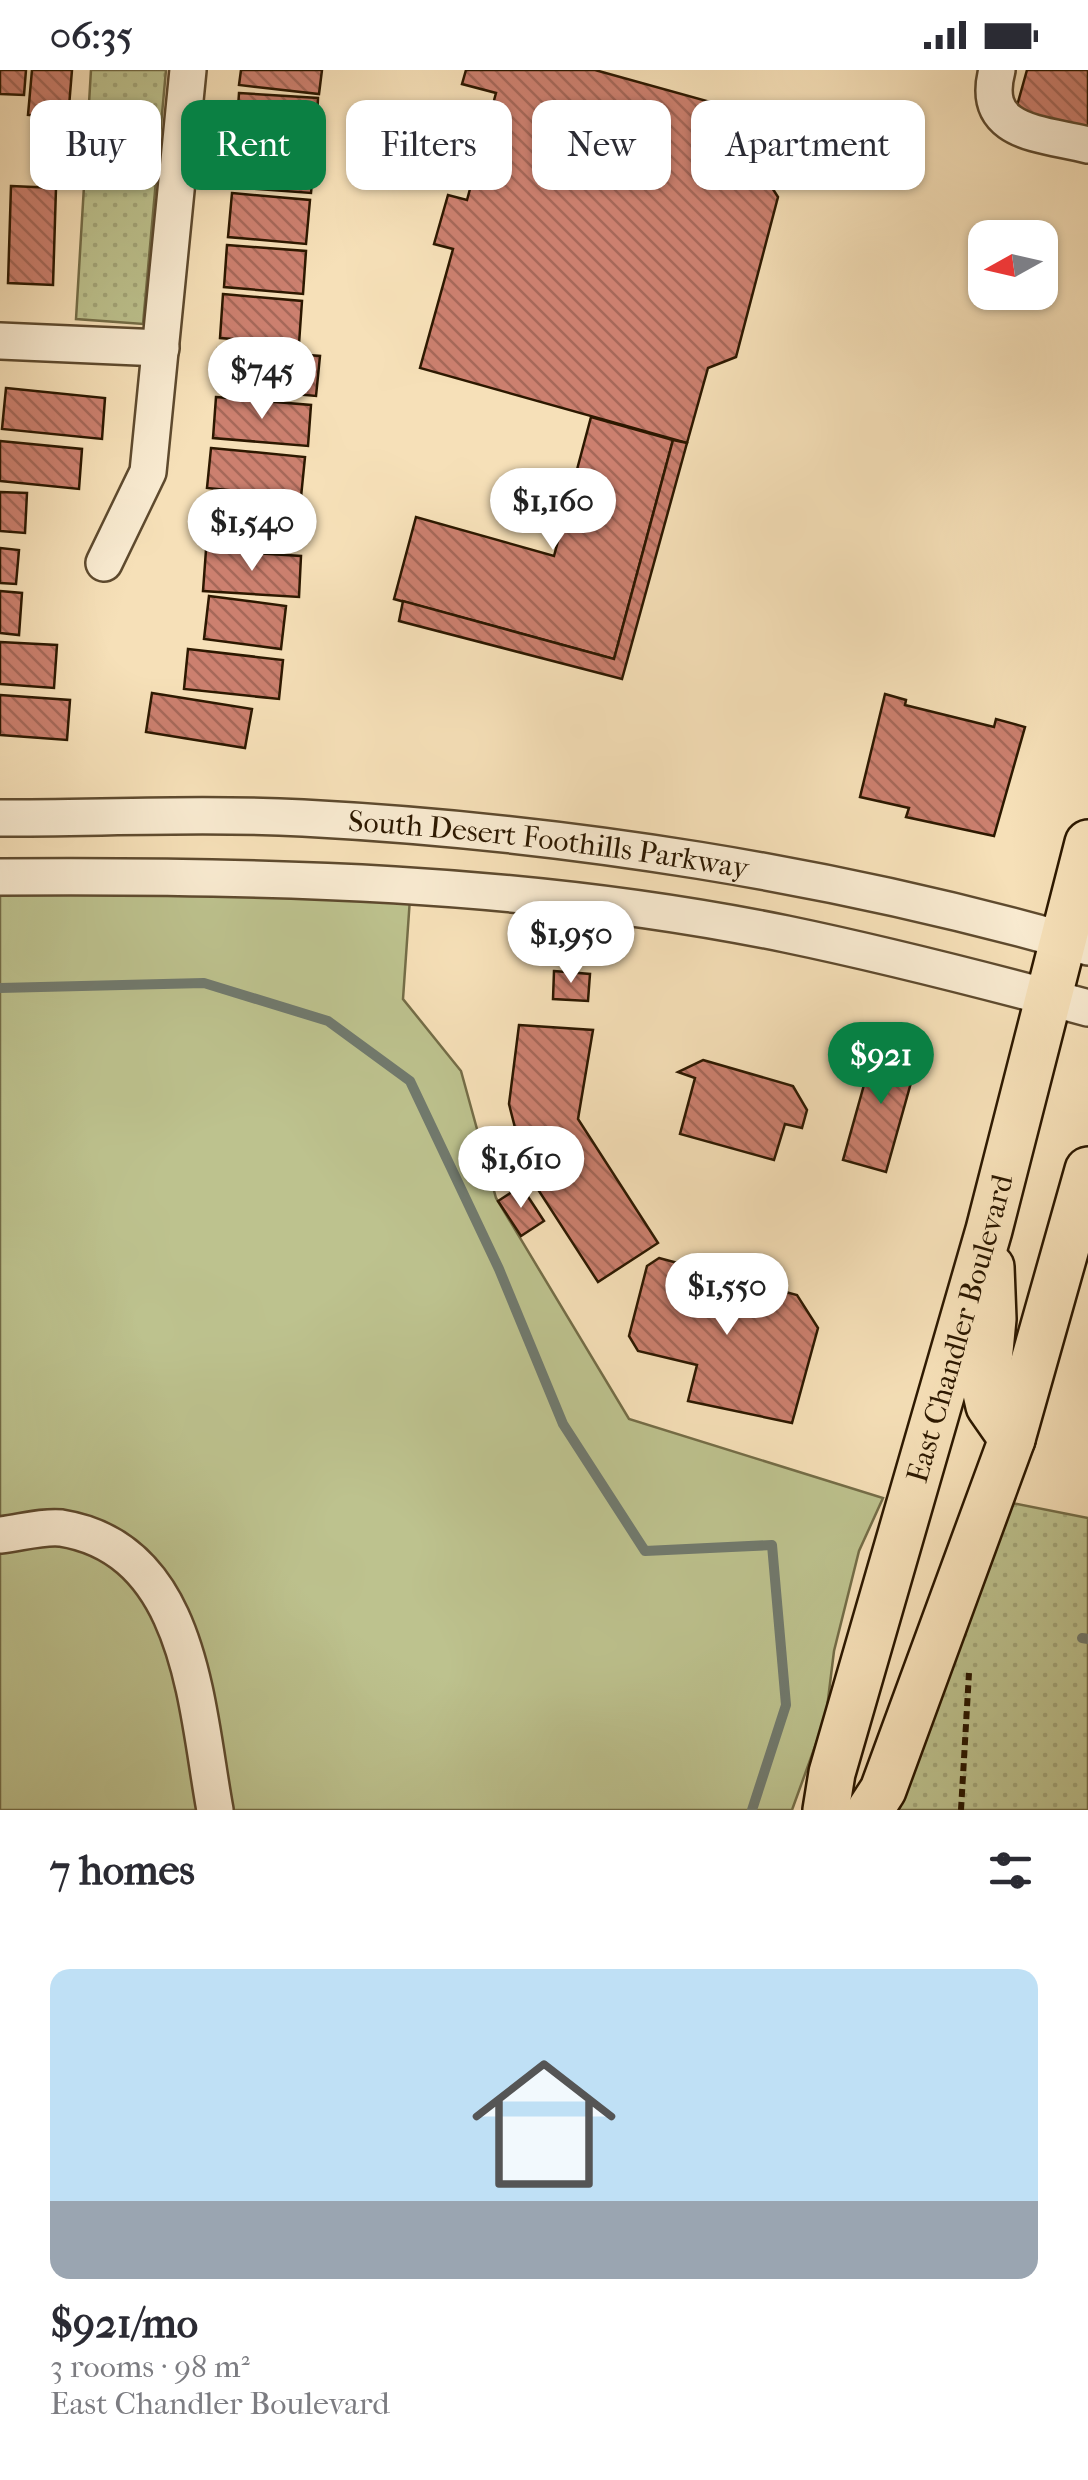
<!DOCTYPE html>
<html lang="en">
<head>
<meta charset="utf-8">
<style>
  body { margin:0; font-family:"IM FELL French Canon",serif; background:#f2f2f3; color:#2b2b33; height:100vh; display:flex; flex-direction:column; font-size:38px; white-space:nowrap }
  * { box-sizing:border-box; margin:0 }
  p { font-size:32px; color:#7c7c81 }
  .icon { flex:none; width:55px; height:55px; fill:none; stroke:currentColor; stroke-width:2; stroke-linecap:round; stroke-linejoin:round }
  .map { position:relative; height:1740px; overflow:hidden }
  .panel { display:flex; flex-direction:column; background:#fff; flex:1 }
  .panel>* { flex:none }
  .top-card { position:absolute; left:30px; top:30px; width:1030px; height:90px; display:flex; gap:20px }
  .needle { width:65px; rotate:262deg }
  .controls { position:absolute; left:968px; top:150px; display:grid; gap:20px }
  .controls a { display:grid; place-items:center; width:90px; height:90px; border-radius:20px; background:#fff; box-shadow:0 2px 8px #0004; font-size:50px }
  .price { position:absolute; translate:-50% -85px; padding:0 22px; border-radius:35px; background:#fff; color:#222; font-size:32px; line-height:65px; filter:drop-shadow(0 2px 5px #0008) }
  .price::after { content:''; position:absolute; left:50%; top:60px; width:30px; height:22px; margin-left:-15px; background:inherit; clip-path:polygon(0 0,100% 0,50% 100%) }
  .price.current { background:#0b8043; color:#fff }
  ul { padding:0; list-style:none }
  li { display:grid; align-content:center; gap:20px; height:530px; padding:0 50px }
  li span { display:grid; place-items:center; height:310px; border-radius:20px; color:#555 }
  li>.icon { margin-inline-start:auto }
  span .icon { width:180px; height:180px; fill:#fffc; stroke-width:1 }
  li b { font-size:42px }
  h2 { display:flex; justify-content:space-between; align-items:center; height:120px; padding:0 50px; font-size:42px }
  .pill { padding:0 35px; border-radius:20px; background:#fff; box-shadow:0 2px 8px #0004; font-size:35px; line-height:90px }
  .pill.current { background:#0b8043; color:#fff }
  .status { display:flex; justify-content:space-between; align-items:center; height:70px; padding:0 50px; background:#fff; direction:ltr }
  .status svg { height:28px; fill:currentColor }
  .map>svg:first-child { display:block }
  .grass { fill:#bdc28e; stroke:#746d47; stroke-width:2.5 }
  .park { fill:url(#park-dots); stroke:#746d47; stroke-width:2.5 }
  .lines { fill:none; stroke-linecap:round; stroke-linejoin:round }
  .stream { stroke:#717a6e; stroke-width:10 }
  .building { fill:url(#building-back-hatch); stroke:#2c1800; stroke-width:2.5 }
  .minor-casing { stroke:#5e4a2e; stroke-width:40 }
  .major-casing { stroke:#2c1800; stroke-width:50 }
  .path { stroke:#2c1800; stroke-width:6; stroke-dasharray:8 5; stroke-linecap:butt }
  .minor { stroke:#f9ebd1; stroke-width:35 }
  .major { stroke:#f6e0b8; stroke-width:45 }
  .labels { text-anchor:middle; stroke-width:10; stroke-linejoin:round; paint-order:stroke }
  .street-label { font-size:30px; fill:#2c1800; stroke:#f9ebd1 }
</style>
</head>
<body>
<div class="status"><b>06:35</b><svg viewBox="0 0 49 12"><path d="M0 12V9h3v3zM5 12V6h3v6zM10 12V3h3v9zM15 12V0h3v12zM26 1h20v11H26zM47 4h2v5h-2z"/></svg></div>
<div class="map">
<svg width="1088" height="1740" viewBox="0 0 1088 1740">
  <defs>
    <pattern id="park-dots" width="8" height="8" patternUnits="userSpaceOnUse" patternTransform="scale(2.5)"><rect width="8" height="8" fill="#bdc28e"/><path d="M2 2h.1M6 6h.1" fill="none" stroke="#a3a679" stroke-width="1.8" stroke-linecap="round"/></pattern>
    <pattern id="building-back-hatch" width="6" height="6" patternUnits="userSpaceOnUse" patternTransform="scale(2.5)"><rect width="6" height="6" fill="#cc806f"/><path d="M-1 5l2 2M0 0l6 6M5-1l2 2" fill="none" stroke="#a66859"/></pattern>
  </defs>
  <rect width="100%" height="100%" fill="#f6e0b8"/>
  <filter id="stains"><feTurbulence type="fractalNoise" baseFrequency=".002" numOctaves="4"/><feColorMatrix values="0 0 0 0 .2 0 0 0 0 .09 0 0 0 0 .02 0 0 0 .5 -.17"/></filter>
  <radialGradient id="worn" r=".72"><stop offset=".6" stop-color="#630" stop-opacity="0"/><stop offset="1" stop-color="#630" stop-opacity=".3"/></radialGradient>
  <path class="grass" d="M0,820L410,828L403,929L461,1001L496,1128L629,1349L883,1428L859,1481L834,1581L826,1646L792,1740H0Z"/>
  <g class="park">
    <path d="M91,0H166L143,254L76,249Z"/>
    <path d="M1007,1432L1088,1448V1740H899Z"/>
  </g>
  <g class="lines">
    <g class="stream">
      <path d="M0,918L204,913L328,951L410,1011L499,1199L563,1354L645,1481L772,1475L786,1635L752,1740"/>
      <path d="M1082,1568L1088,1569"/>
    </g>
  </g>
  <g class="building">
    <path d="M0,0H26L24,25L0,24Z"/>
    <path d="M32,0H72L68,49L28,45Z"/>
    <path d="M241,0H322L319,24L239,15Z"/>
    <path d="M466,0H595L761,46L757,60L770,63L760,99L778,127L736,287L708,298L687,373L420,298L453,179L434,174L448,125L467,130L496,23L462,14Z"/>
    <path d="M1027,0H1088V62L1015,43Z"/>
    <path d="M239,23L318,28L316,72L236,67Z"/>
    <path d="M235,73L315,79L311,123L232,117Z"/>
    <path d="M11,116L56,118L53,215L8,213Z"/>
    <path d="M232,123L310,130L306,174L228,167Z"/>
    <path d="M227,175L306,181L303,224L224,217Z"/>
    <path d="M223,224L302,231L299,274L220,268Z"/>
    <path d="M218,278L320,286L316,326L215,317Z"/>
    <path d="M6,318L105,328L102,369L2,359Z"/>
    <path d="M216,327L311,335L308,376L213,368Z"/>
    <path d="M591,347L673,370L614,589L394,529L416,447L554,486Z"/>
    <path d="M673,370L687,373L622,609L399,551L403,531L614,589Z"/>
    <path d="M0,371L82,379L79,419L0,411Z"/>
    <path d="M211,378L305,387L301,427L207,418Z"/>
    <path d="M0,422L27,423L25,463L0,461Z"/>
    <path d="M205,428L283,432L281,474L203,470Z"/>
    <path d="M0,478L19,480L16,514L0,513Z"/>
    <path d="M206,480L301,486L299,527L203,521Z"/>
    <path d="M0,521L22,523L19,565L0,563Z"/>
    <path d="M209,526L286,536L281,579L204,569Z"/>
    <path d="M0,572L57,575L54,618L0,614Z"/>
    <path d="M188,579L283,590L279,629L184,619Z"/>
    <path d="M152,623L252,639L245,678L146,662Z"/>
    <path d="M885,624L906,630L905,635L994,657L996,649L1025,657L994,766L906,747L909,738L860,727Z"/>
    <path d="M0,625L70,630L67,670L0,665Z"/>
    <path d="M554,901L590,904L588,931L553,929Z"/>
    <path d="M519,955L593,960L578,1049L658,1173L598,1212L526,1101L509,1034Z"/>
    <path d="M876,972L919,984L886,1102L843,1090Z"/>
    <path d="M703,990L793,1016L807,1040L802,1058L785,1054L774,1090L680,1064L695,1008L678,1002Z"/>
    <path d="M521,1116L544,1151L521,1166L498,1131Z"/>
    <path d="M659,1188L797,1225L818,1258L792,1353L688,1331L697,1295L638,1281L629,1266L647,1196Z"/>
  </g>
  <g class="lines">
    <defs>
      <g id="minor">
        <path d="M997,0C980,64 1040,63 1088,75"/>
        <path d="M0,271L161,278"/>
        <path d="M104,493L148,402L188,0"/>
        <path id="s1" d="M0,748C101,748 203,743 303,748C566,762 835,804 1088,877"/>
        <path d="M0,807C262,805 528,811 786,864C887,885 988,911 1088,938"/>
        <path d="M0,1465C19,1463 43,1456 61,1458C192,1479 196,1637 215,1740"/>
      </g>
      <g id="major">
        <path d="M991,1197L993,1249L986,1323L989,1336L1012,1369"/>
        <path id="s2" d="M826,1740L832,1703L989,1160L1088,773"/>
        <path d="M870,1740L883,1720L1012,1369L1088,1100"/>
      </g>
    </defs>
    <use href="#minor" class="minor-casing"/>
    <use href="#major" class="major-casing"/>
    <path class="path" d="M961,1740L969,1603"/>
    <use href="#minor" class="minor"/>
    <use href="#major" class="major"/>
  </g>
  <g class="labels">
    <g class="street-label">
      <text dy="10" stroke="none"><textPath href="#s1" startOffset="550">South Desert Foothills Parkway</textPath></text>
      <text dy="10" stroke="none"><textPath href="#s2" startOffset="500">East Chandler Boulevard</textPath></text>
    </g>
  </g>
  <rect width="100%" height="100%" filter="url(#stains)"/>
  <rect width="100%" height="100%" fill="url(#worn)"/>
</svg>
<div class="controls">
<a><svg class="needle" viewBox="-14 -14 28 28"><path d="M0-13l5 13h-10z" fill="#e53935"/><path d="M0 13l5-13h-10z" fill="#7c7c81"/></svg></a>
</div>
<b class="price" style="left:262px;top:352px">$745</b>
<b class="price" style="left:553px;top:483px">$1,160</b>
<b class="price" style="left:252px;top:504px">$1,540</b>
<b class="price" style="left:571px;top:916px">$1,950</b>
<b class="price current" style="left:881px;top:1037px">$921</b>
<b class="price" style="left:521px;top:1141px">$1,610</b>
<b class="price" style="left:727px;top:1268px">$1,550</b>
<div class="top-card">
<a class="pill">Buy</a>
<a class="pill current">Rent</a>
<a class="pill">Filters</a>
<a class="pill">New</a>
<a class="pill">Apartment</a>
</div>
</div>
<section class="panel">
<h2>7 homes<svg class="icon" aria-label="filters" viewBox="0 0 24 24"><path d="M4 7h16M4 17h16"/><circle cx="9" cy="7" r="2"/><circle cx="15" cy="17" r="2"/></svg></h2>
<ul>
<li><span style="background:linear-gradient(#bfe0f5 75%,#9aa5b1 0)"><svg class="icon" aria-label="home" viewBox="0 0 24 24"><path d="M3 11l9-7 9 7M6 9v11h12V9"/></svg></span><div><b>$921/mo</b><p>3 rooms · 98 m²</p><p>East Chandler Boulevard</p></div></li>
</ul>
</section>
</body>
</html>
